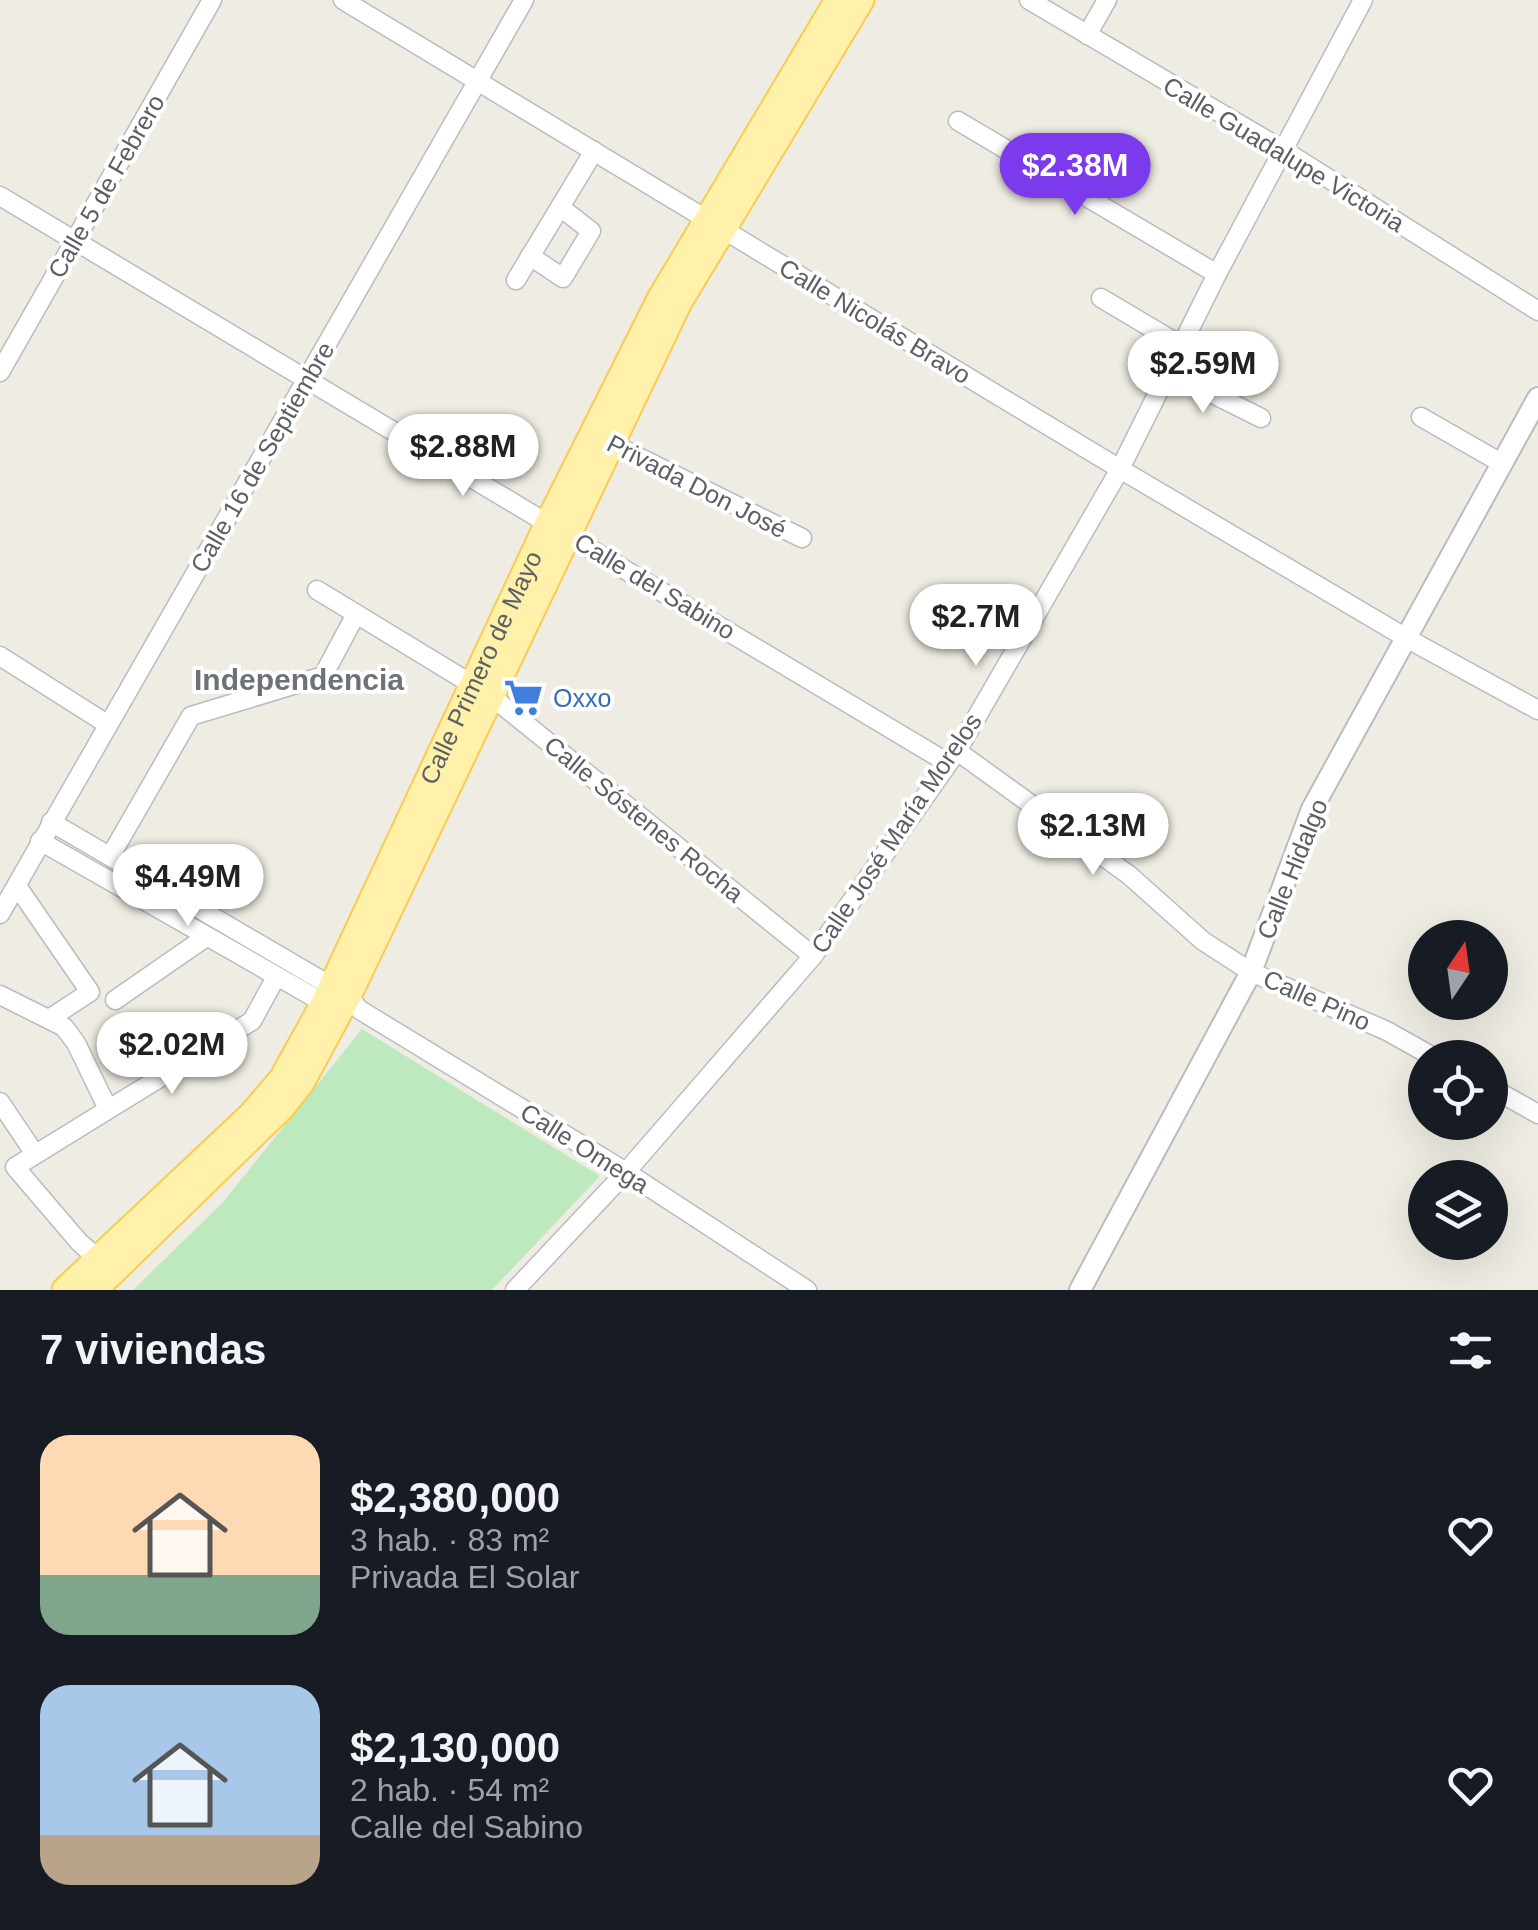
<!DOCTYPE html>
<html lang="es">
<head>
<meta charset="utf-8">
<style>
  body { margin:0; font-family:Arial,sans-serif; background:#242831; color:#f1f3f6; height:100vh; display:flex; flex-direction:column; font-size:38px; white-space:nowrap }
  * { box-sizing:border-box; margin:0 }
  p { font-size:32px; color:#9ea1a6 }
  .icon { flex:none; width:55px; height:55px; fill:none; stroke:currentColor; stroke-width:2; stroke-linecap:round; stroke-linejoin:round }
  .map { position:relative; height:1290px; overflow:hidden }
  .sheet { display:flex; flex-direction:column; background:#171b24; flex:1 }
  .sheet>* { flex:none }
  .needle { width:65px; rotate:13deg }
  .controls { position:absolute; left:1408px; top:920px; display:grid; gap:20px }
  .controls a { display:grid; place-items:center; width:100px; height:100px; border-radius:50%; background:#171b24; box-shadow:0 10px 40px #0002; font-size:50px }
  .price { position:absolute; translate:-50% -85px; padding:0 22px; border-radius:35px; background:#fff; color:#222; font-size:32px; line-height:65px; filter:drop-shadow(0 2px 5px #0008) }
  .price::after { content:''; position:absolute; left:50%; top:60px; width:30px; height:22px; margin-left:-15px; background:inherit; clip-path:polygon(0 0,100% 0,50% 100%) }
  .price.selected { background:#7c3aed; color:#fff }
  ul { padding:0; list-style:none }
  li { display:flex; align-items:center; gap:30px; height:250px; padding:0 40px }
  li span { display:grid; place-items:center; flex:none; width:280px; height:200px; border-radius:30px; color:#555 }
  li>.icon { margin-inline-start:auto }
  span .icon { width:120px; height:120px; fill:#fffc; stroke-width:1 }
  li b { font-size:42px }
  h2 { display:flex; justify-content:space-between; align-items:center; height:120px; padding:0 40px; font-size:42px }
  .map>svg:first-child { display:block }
  .green { fill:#bee9be }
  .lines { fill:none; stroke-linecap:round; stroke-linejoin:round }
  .minor-casing { stroke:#b8bcc0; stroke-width:21 }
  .tertiary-casing { stroke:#b8bcc0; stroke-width:24 }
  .primary-casing { stroke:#fbcb50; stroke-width:29 }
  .minor { stroke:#fff; stroke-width:18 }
  .tertiary { stroke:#fff; stroke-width:20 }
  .primary { stroke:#fff1a9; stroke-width:25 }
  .labels { text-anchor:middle; stroke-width:8; stroke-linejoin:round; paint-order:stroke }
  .street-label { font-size:25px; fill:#5b6065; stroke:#fff }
  .shop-label { font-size:25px; fill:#366cbe; stroke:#fff; text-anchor:start }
  .quarter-label { font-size:30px; font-weight:bold; fill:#6c7277; stroke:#fff }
</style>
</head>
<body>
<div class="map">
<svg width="1538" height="1290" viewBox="0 0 1538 1290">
  <rect width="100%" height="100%" fill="#efede3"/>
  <path class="green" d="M362,1029L600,1176L492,1290H133L223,1202Z"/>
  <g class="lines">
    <defs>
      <g id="minor">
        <path d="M343,0L1120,469L1408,639L1538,710"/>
        <path d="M1029,0L1285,151L1538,311"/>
        <path d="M1087,35L1107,0"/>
        <path d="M958,121L1217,274"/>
        <path d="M0,196L948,763"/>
        <path d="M530,256L563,278L591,231L560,207"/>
        <path d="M516,280L594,151"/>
        <path d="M1101,298L1180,345"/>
        <path d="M1167,371L1261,418"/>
        <path d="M0,372L212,0"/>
        <path d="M1421,417L1503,464"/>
        <path d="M602,439L802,538"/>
        <path d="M317,590L491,696L813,956"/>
        <path d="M0,656L107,724"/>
        <path d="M957,751L1129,875L1203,941L1251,972L1387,1031L1435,1058"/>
        <path d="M51,822L348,996L360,1010L626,1172L807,1290"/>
        <path d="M40,841L331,1007"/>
        <path d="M111,855L191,716L323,676L356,614"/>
        <path d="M17,886L90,992L49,1019"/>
        <path d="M0,914L524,0"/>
        <path d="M0,995L64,1027L76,1043L108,1109"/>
        <path d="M115,1000L206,937"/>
        <path d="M1490,1087L1538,1114"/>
        <path d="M0,1102L35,1154"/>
        <path d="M104,1264L79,1242L15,1167L252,1021L276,977"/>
        <path d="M515,1290L626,1172L813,956L957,751L1120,469L1217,274L1363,0"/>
      </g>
      <path id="tertiary" d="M1080,1290L1251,972L1312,809L1538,398"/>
      <g id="primary">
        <path id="s1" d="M65,1290L252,1114L282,1079L324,1003L548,523L660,299L838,0"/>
        <path d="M94,1290L282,1107L301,1083L348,996L679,302L861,0"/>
      </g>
    </defs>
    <use href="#minor" class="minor-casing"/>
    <use href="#tertiary" class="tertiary-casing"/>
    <use href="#primary" class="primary-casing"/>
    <use href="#minor" class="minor"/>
    <use href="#tertiary" class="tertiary"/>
    <use href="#primary" class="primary"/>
  </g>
  <defs>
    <symbol id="supermarket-bare" viewBox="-9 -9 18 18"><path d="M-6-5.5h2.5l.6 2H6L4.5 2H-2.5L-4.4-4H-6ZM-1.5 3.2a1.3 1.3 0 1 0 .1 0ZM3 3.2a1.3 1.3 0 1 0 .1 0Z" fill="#3f7fe0" stroke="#fff" stroke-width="2.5" paint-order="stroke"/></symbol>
  </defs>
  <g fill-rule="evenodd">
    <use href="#supermarket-bare" x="496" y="670" width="55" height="55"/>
  </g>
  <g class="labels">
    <g class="street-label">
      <text transform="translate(1284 154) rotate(31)" y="9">Calle Guadalupe Victoria</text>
      <text transform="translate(106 186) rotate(-60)" y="9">Calle 5 de Febrero</text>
      <text transform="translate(875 321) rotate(31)" y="9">Calle Nicolás Bravo</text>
      <text transform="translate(262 457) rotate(-60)" y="9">Calle 16 de Septiembre</text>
      <text transform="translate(697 486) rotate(27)" y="9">Privada Don José</text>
      <text transform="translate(655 586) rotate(31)" y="9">Calle del Sabino</text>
      <text dy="9" stroke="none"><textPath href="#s1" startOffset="760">Calle Primero de Mayo</textPath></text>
      <text transform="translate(644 819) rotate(39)" y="9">Calle Sóstenes Rocha</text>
      <text transform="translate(896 833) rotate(-56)" y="9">Calle José María Morelos</text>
      <text transform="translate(1292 869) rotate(-68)" y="9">Calle Hidalgo</text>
      <text transform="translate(1317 1000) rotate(24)" y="9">Calle Pino</text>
      <text transform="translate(585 1148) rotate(32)" y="9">Calle Omega</text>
    </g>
    <g class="shop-label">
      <text x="553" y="707">Oxxo</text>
    </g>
    <g class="quarter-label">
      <text x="299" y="690">Independencia</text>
    </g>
  </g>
</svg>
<div class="controls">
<a><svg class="needle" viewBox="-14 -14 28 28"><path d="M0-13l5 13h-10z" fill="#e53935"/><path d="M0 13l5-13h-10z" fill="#9ea1a6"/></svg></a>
<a><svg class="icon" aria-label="locate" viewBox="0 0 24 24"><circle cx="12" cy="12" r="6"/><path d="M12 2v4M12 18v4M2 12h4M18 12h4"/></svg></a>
<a><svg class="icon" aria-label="layers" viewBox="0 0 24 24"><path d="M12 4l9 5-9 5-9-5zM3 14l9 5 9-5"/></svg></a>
</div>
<b class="price selected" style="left:1075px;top:218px">$2.38M</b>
<b class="price" style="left:1203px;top:416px">$2.59M</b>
<b class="price" style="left:463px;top:499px">$2.88M</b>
<b class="price" style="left:976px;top:669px">$2.7M</b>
<b class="price" style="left:1093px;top:878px">$2.13M</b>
<b class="price" style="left:188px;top:929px">$4.49M</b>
<b class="price" style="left:172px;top:1097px">$2.02M</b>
</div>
<section class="sheet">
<h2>7 viviendas<svg class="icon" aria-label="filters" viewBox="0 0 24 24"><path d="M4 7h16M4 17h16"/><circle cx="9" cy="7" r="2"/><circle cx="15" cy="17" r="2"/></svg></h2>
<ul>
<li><span style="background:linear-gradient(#ffd9b3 70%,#7fa58c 0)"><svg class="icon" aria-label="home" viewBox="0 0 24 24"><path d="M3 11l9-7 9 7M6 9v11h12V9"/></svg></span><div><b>$2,380,000</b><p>3 hab. · 83 m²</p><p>Privada El Solar</p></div><svg class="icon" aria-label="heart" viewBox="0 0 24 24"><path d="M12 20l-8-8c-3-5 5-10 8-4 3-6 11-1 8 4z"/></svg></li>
<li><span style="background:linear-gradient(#a9c7e8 75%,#b9a48a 0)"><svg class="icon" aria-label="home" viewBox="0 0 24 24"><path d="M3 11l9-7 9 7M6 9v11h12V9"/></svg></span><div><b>$2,130,000</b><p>2 hab. · 54 m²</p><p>Calle del Sabino</p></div><svg class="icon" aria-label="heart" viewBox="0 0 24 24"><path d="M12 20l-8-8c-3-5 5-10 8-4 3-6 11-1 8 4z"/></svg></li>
</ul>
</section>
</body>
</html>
